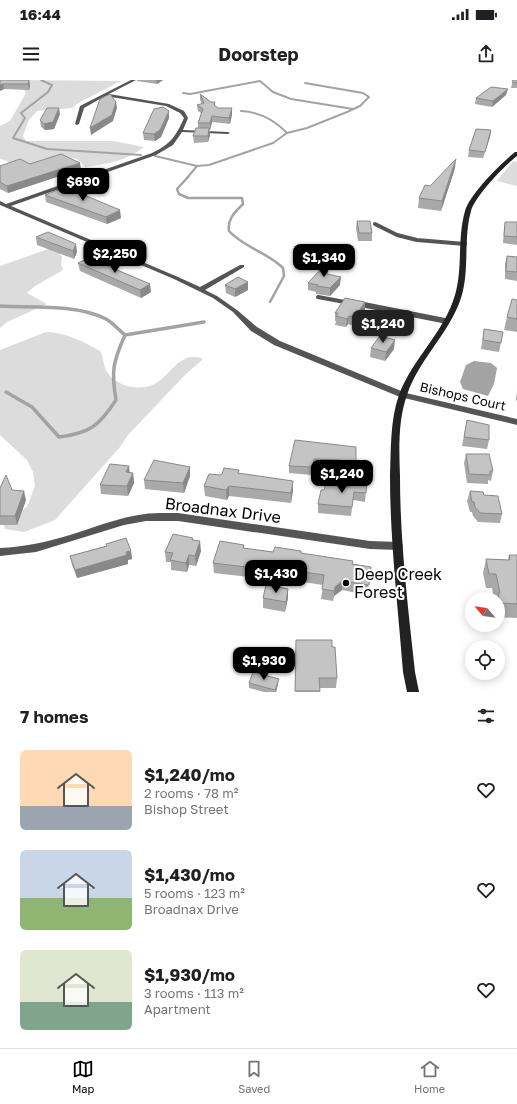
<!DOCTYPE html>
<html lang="en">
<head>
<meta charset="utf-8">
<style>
  body { margin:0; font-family:"Golos Text",sans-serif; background:#f6f6f6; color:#202124; height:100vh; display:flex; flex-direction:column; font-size:15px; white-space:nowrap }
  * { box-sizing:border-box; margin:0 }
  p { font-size:13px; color:#757577 }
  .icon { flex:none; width:22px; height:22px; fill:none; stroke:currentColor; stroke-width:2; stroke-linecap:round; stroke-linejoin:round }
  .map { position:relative; height:612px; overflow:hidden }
  .sheet { display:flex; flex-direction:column; background:#fff; flex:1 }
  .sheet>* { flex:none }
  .needle { width:26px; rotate:298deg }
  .tools { position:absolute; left:465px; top:512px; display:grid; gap:8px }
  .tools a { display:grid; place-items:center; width:40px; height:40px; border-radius:50%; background:#fff; box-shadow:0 2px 10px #0003; font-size:20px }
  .price { position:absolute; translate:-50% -34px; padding:0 9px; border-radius:8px; background:#000; color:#fff; font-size:13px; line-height:26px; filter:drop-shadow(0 1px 2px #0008) }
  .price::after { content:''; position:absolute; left:50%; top:24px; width:12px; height:9px; margin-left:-6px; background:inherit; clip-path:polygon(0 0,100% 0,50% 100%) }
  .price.active { background:#222; color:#fff }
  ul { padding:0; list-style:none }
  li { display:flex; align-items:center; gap:12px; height:100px; padding:0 20px }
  li span { display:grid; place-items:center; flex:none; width:112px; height:80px; border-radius:6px; color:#555 }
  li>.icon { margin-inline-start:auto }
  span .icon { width:48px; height:48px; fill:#fffc; stroke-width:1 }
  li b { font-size:17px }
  h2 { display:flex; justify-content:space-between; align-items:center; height:48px; padding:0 20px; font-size:17px }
  .status { display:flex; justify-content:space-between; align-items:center; height:28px; padding:0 20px; background:#fff; direction:ltr }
  .status svg { height:11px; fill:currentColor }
  header { display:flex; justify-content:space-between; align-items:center; height:52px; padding:0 20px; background:#fff; font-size:18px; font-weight:700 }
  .tab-bar { display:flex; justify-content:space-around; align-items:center; height:56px; border-top:1px solid #e0e0e0; background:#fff; font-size:11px; color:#757577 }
  .tab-bar a { display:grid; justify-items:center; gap:2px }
  .tab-bar .active { color:#000 }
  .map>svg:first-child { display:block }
  .green { fill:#dcdcdc }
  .water { fill:#a3a3a3 }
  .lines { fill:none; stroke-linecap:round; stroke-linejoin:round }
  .stream-far2 { stroke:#a3a3a3; stroke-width:2 }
  .stream-far1 { stroke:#a3a3a3; stroke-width:2.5 }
  .stream { stroke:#a3a3a3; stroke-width:3.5 }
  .lane-far1 { stroke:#555; stroke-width:4 }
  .lane { stroke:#555; stroke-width:5.5 }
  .street { fill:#555; fill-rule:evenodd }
  .secondary { fill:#222; fill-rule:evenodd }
  .wall { fill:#a9a9a9 }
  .shaded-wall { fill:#898989 }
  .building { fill:#c4c4c4; stroke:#898989 }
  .poi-dot { fill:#000; stroke:#fff; stroke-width:1.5 }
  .labels { text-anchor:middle; stroke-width:4; stroke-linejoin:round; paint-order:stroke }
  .street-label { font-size:13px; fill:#000; stroke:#fff }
  .near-street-label { font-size:16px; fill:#000; stroke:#fff }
  .near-poi-label { font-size:16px; fill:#000; stroke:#fff; text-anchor:start }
</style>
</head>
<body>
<div class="status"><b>16:44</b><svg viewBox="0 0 49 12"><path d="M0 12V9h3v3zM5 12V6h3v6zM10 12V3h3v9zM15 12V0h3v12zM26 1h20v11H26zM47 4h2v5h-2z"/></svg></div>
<header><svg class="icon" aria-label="menu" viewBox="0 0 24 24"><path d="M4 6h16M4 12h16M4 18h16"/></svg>Doorstep<svg class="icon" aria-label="share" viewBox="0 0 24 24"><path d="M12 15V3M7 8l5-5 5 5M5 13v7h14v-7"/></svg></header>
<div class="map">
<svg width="517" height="612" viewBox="0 0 517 612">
  <rect width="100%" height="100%" fill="#fff"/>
  <g class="green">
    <path d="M17,0L121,1L78,23L72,28L37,31L29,40L23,56L26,61H113L144,67C126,81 107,84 85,87L77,79L66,77L17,88L5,80L0,79V46L10,41L26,13Z"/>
    <path d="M513,81L517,82V106L497,101Z"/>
    <path d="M51,168L57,169L62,177L61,184L63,190L35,206L27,213L47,224L7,242L0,248V186Z"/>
    <path d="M46,252C64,252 86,262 101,272C103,278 104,287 107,292C116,306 138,311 152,305C169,299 180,268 203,279L185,295L128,355L120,367L55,440L24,452L5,449L3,443L27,427L35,406L33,392L27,380L0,355V270Z"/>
  </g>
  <path class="water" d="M474,281L491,283L497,288L494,304L488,316L463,309L460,302L466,285Z"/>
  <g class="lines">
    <g class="stream-far2">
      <path d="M41,0L52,5L48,12L21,33L25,38L13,58L47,69L141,75"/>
      <path d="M183,13L190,14L260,1L273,12L291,19L353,29"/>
      <path d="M241,31C260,32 274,39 287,53"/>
      <path d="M155,76L197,86L209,85L273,63L287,53L307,48L347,32L360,26L369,17L363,13L305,3"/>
      <path d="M187,98L197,86"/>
    </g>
    <path class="stream-far1" d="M188,97L177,109L179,114L188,118H242L243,124C235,132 227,139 229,151C243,167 267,172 283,188L284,196L270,222"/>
    <g class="stream">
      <path d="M0,226C32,228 77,224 106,239C113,243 119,250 125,255L204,242"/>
      <path d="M6,312L32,327L59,357C90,353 99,346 116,320C111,291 113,282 125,255"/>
    </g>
    <g class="lane-far1">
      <path d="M375,144L397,155L417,160L465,164"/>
      <path d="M318,217L350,223"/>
      <path d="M358,224L365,225"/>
    </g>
    <path class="lane" d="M360,224L446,241"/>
    <g class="street">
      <path d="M131,0H136L109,14L169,24L184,31L188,38L183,50L228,52L230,53L228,54L182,52L173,65L156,75L11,126L178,197L200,207L240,185H244V187L205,210L217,216L237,230L257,247L280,261L406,313L517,339V345L400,317L274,265L251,251L233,232L213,218L174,199L0,125V121L6,124L152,73C171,64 176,56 184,38L180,33L166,26L105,16L84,28L79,44L77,45L75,44L80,26Z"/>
      <path d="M160,433H178L370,461L398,462L402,463L403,466L402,469L398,470L370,469L178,441H146L124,445L36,472L0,476V468C24,467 47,462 70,455C99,446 129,433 160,433Z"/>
    </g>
    <path class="secondary" d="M515,72H517V76C504,86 475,116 471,131C463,159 470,190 461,218C449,254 419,279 407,315C398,340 399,370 400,396C400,462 408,527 415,592L419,612H407L403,592C398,527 390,461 390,396C391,370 390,340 399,315C412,279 444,253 455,215C463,188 457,159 465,131C469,115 501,83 515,72Z"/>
  </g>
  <g class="wall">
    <path d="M0,0H29L30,6L29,10L4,9L0,11Z"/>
    <path d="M137,0H163L157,4L137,1Z"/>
    <path d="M513,0H517V8H511Z"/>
    <path d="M200,14L211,22H215V26L218,28L232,34L230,44L212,42L210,50H209L210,55L208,62L194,63L193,56L198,48V43L201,33L198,31L197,25L202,24L200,20Z"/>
    <path d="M506,15L492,27L475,24L476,18Z"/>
    <path d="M60,34L54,49L45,50L41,47L40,40Z"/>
    <path d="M169,38L161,57L155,61L144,60L143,53Z"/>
    <path d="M491,50L490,57L483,78L468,77L469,70Z"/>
    <path d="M30,84L81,89L8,113L0,109V86Z"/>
    <path d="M455,88L441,131L418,128L419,118L430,106Z"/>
    <path d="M45,115L121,138L107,144L46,122Z"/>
    <path d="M357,141L372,153V161H358L356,148Z"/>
    <path d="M505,142H517V165L503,163L504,149Z"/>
    <path d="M36,157L77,172L74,179L37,165Z"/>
    <path d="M507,176L517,177V201L505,199V184Z"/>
    <path d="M78,183L151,212L141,218L80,191Z"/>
    <path d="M328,194L340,205L330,216L316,214V212L308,210V203Z"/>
    <path d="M248,202V210L235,217L226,213L225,205Z"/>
    <path d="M517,220V252L504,250L507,237Z"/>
    <path d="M365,222V231L354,246L348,244L346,247L335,245L336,241H335V233Z"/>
    <path d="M484,249L503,252L499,272L481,269Z"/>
    <path d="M371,268L394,269L385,281L370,277Z"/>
    <path d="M517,311V321L516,320Z"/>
    <path d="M467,340L489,360L487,369L462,366Z"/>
    <path d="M295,360L356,385V393L339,392V388L313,387L312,395L289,393V386Z"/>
    <path d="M466,374L493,391L491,401L488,400V404L467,403L464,383Z"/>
    <path d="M190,387V396L184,413L145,409L144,400Z"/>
    <path d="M130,393H133L134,403L128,416L101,414L100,405Z"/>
    <path d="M239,393L293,410L291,423L229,416L227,420L205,416L204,406L220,395Z"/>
    <path d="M367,401L365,422L353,420L351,436L318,433V424L324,410L350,407Z"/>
    <path d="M0,408L12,410L26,420L17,445H0Z"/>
    <path d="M470,411L484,415L502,434L500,443L478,442L473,436L472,432H470L467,421Z"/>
    <path d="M193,458V460L201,471L196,486L189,485L187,492L171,490V482H166L165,472Z"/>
    <path d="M106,464L131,471L132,479L128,480V484L77,498L72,485L70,476L106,466Z"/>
    <path d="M244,465V468L273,472L301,471V473L352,484L371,487L367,515L342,510L334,516L333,521L321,519L323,505L290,500L276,506L288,509V518L285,532L263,528V518L267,505L268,499L214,493L213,483Z"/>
    <path d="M509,475H517V538L498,537V519H494L492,508H486L483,493L486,479L508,480Z"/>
    <path d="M296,560L332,567L337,598L336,608H320V612H295Z"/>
    <path d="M249,603L278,604L276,612H264L249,608Z"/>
  </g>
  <g class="shaded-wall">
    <path d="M29,0L30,6L29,10L28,4Z"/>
    <path d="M156,0H163L157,4Z"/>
    <path d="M3,4L4,9L0,11V5Z"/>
    <path d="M508,9L506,15L492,27L493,21Z"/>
    <path d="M116,22L117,28L113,41L91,55L90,48Z"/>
    <path d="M59,28L60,34L54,49L45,50L44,44Z"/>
    <path d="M232,28V34L230,44L229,38Z"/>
    <path d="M169,31V38L161,57L155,61L154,54Z"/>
    <path d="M212,36V42L210,50V43Z"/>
    <path d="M209,48L210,55L208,62V56Z"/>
    <path d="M491,50L490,57L483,78L485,72Z"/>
    <path d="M456,79L455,88L441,131L442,121Z"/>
    <path d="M80,83L81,89L8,113L7,106Z"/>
    <path d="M120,130L121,138L107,144L106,137Z"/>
    <path d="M76,164L77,172L74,179L73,171Z"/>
    <path d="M341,197L340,205L330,216V208Z"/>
    <path d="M248,202V210L235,217V209Z"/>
    <path d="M150,204L151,212L141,218L140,210Z"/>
    <path d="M365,222V231L354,246L355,237Z"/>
    <path d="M349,236L348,244L346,247L347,239Z"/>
    <path d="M395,260L394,269L385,281L386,272Z"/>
    <path d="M129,386L130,396L126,392Z"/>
    <path d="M190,387V396L184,413L183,403Z"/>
    <path d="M133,393L134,403L128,416L127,406Z"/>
    <path d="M293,401V410L291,423V413Z"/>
    <path d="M229,406V416L227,420L226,410Z"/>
    <path d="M24,411L26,420L17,445L15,436Z"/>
    <path d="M200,461L201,471L196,486L195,476Z"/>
    <path d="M131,471L132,479L128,480V484L77,498L75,490Z"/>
    <path d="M189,475V485L187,492L186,483Z"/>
    <path d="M290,490V500L267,510V501Z"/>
    <path d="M342,501V510L334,516L333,521L335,507Z"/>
    <path d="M288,509V518L285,532L286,522Z"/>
    <path d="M279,599L278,604L276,612H275Z"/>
  </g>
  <g class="building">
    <path d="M0,0H29L28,4H3L0,5Z"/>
    <path d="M513,0H517V3L512,2Z"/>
    <path d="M491,7L508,9L493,21L476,18Z"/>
    <path d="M110,14L116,22L112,35L90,48L100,19Z"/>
    <path d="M200,14L211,22H215L214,25L218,28H232L229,38L212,36L210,43H198L203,29L197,25L204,23Z"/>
    <path d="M163,27L169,31L160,50L154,54L143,53L154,29Z"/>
    <path d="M47,28H59L53,42L44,44L40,40Z"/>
    <path d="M196,48H209L208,56H193Z"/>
    <path d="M476,49L491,50L485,72L469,70Z"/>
    <path d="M61,74L80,83L7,106L0,102V86L20,79L30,84Z"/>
    <path d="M456,79L442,121L419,118L425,105L430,106Z"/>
    <path d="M65,107L120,130L106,137L45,115Z"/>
    <path d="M357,141H370L372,153H359Z"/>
    <path d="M505,142H517V157L504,156Z"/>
    <path d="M48,152L76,164L73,171L36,157Z"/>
    <path d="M507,176L517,177V192L506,191Z"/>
    <path d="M89,178L150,204L140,210L78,183Z"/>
    <path d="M329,180L327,194L341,197L330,208L317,206L318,205L308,203Z"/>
    <path d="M238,197L248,202L235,209L225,205Z"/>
    <path d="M345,218L365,222L355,237L349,236L347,239L336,236L338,233H335Z"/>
    <path d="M512,219L517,220V239L507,237Z"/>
    <path d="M484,249L503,252L501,263L483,260Z"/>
    <path d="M380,256L395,260L386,272L371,268Z"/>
    <path d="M467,340L489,345V360L464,357Z"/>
    <path d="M295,360L356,367V385L340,384V380L314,379L313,387L289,386Z"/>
    <path d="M466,374H489L493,391H490V395L469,394Z"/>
    <path d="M154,380L190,387L183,403L144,400Z"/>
    <path d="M110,384L129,386L126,392L133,393L127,406L100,405Z"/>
    <path d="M224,388L239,390L238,393L293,401L291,413L229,406L226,410L204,406L209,394L220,395L222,394Z"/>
    <path d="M6,395L12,410L24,411L15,436H0V408Z"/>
    <path d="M351,400L367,401L366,413L354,412L352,427L318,424L321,410H324L326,404L350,407Z"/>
    <path d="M470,411L483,412L484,415L498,416L502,434L480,433L475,427L474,422H472Z"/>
    <path d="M173,454L193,458L192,460L200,461L195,476L189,475L186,483L170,480L173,473L165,472Z"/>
    <path d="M126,458L131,471L126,472L127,475L75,490L70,476L107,466L106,464Z"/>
    <path d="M220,461L244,465L243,468L273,472L275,467L301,471V473L353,481L352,484L371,487L369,505L342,501L335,507L334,511L322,509L324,495L290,490L267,501L270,490L213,483Z"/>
    <path d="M509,475H517V524L500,523L498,513H500L496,494H489L486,479L510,480Z"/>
    <path d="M266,505L288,509L286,522L263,518Z"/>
    <path d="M296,560H332V567H335L337,598H319L320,611H295Z"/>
    <path d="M253,592L279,599L275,610L249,603Z"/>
  </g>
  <circle class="poi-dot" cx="346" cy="503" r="4"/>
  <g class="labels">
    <g class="street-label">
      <text transform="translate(463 316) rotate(13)" y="5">Bishops Court</text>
    </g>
    <g class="near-street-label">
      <text transform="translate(223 430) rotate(7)" y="6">Broadnax Drive</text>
    </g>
    <g class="near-poi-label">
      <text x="354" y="500">Deep Creek<tspan x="354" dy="18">Forest</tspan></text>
    </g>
  </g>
</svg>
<div class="tools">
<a><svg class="needle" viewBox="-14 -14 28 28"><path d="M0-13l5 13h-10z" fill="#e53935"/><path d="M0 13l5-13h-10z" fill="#757577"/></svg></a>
<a><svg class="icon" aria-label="locate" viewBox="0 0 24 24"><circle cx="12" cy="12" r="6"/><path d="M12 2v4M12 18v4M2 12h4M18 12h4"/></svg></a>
</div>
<b class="price" style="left:83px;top:122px">$690</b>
<b class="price" style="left:115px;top:194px">$2,250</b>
<b class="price" style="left:324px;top:198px">$1,340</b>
<b class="price active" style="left:383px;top:264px">$1,240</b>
<b class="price" style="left:342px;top:414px">$1,240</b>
<b class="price" style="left:276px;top:514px">$1,430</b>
<b class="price" style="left:264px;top:601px">$1,930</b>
</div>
<section class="sheet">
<h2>7 homes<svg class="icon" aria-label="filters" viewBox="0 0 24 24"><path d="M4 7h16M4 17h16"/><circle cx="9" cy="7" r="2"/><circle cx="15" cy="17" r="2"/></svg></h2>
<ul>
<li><span style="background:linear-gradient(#ffd9b3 70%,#9aa5b1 0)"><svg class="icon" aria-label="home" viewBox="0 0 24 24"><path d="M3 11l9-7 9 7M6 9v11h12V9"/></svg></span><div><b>$1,240/mo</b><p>2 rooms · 78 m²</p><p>Bishop Street</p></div><svg class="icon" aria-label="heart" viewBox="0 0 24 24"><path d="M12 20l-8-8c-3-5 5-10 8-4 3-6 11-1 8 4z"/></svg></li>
<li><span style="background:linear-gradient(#c9d6e8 60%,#8fb573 0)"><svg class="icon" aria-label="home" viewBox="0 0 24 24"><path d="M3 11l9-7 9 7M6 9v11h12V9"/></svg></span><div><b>$1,430/mo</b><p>5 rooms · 123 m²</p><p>Broadnax Drive</p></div><svg class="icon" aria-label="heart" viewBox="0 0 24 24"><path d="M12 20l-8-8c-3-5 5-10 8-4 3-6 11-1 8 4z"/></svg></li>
<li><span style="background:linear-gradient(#dfe7d0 65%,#7fa58c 0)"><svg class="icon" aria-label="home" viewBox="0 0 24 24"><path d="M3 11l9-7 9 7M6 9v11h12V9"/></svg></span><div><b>$1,930/mo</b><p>3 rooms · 113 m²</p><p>Apartment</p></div><svg class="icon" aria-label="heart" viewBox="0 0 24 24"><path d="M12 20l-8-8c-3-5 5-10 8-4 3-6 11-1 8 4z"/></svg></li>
</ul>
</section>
<nav class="tab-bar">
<a class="active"><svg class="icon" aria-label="map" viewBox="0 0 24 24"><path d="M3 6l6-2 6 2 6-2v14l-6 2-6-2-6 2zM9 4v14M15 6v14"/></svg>Map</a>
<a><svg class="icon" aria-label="saved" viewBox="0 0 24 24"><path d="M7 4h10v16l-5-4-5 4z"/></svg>Saved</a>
<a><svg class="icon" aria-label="home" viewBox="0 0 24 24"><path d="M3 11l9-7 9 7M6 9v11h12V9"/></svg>Home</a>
</nav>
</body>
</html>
